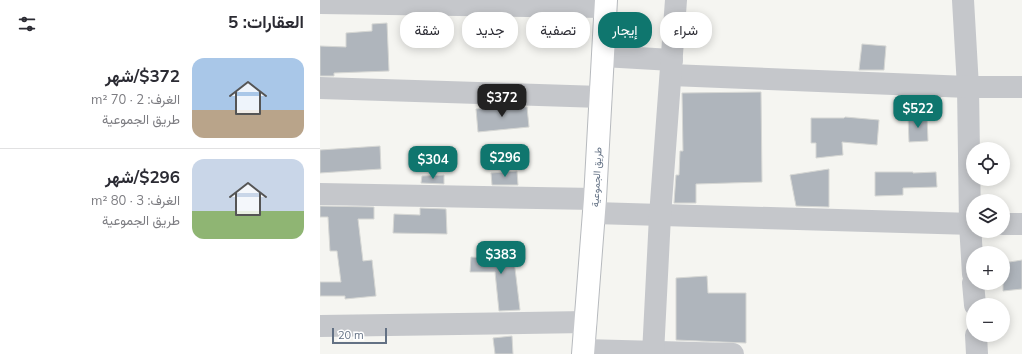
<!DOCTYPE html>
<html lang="ar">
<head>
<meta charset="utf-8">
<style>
  body { margin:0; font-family:Mulish,Vazirmatn,sans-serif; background:#f2f2f3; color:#2b2b33; direction:rtl; height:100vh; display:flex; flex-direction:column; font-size:15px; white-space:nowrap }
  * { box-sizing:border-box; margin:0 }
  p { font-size:13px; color:#7c7c81 }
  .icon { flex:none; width:22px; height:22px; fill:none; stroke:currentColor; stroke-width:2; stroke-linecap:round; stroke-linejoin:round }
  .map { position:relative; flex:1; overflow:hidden; direction:ltr }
  .sheet { display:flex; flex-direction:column; background:#fff; width:320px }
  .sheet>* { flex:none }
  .top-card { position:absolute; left:12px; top:12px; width:380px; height:36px; direction:rtl; display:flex; gap:8px }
  .tools { position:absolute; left:646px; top:142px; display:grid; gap:8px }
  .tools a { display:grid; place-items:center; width:44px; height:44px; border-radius:50%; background:#fff; box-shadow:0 2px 10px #0003; font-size:20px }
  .scale { position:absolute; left:12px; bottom:10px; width:55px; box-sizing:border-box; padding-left:4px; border:2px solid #637184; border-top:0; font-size:11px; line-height:14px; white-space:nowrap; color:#637184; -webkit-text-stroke:3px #fff; paint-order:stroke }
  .price { position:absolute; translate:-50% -34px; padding:0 9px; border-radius:8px; background:#0f766e; color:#fff; font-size:13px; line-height:26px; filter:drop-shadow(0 1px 2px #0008) }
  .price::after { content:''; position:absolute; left:50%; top:24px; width:12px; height:9px; margin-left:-6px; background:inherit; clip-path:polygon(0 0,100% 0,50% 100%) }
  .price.selected { background:#222; color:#fff }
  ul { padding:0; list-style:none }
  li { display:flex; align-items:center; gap:12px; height:100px; padding:0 16px }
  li+li { border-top:1px solid #e1e1e2 }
  li span { display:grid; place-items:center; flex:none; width:112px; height:80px; border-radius:12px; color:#555 }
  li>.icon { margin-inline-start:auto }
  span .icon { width:48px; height:48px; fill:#fffc; stroke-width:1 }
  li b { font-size:17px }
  h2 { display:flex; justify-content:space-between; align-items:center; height:48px; padding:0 16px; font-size:17px }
  .tag { padding:0 14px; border-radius:16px; background:#fff; box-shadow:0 2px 10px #0003; font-size:14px; line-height:36px }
  .tag.selected { background:#0f766e; color:#fff }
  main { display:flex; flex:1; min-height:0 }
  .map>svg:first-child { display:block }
  .building { fill:#afb5bc; stroke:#d6d7d4 }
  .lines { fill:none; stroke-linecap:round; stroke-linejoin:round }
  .major-casing { stroke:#b7babe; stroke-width:24 }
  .minor { stroke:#c5c7cb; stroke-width:22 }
  .major { stroke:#fff; stroke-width:22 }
  .labels { text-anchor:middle; stroke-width:4; stroke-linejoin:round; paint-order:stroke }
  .street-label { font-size:10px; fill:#637184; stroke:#fff }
</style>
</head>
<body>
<main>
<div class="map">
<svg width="702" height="354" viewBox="0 0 702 354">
  <rect width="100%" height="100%" fill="#f5f5f1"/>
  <g class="building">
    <path d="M67,23L69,71L14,73V76H0V46L26,47V33L52,31V24Z"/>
    <path d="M542,44L566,46L564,70H539Z"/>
    <path d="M441,92L442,182L376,184V203H354L356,175H359L360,151H363L362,93Z"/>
    <path d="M179,106L207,107L209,127L158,132L156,109Z"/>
    <path d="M607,116L608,141L589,142L588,117Z"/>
    <path d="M525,117L559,120L557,145L522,142L523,155L496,158V143H491V118H524Z"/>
    <path d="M60,146L61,169L0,173V150Z"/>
    <path d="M509,169V207L476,206L470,175Z"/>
    <path d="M197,171L198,185H172L171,173Z"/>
    <path d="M555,172H593V173L616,172L617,187L583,188V195L555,196Z"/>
    <path d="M124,175V184L101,183L102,176Z"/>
    <path d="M0,206L54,207V219H38L43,261L52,260L56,296L25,299V296H0V282H21L17,251H10L8,217H0Z"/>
    <path d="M100,208L126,209L127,234L73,233L74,214L100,215Z"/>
    <path d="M195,246L194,260L200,310L179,311L175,272H150L151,257L167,258V250Z"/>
    <path d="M702,260V289L683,291V263Z"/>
    <path d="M387,276L388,293H426V343L356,340V278Z"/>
    <path d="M192,336L193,354H175L173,338Z"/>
  </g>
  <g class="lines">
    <defs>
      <path id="major" d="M263,354L275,199L286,0"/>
    </defs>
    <use href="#major" class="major-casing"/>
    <g class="minor">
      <path d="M643,0L648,87L650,224L653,274"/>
      <path d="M0,3L285,7"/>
      <path d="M283,56L352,60"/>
      <path d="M351,75L648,87H702"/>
      <path d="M0,88L281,97"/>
      <path d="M0,194L275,199"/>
      <path d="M274,213L653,224"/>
      <path d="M683,224H702"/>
      <path d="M653,283L655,305"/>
      <path d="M0,326L266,322"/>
      <path d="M656,335L657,354"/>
      <path d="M264,350L413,354"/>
      <path d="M333,354L340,216L356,0"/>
    </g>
    <use href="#major" class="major"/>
  </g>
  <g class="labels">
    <g class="street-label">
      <text transform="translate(276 177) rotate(-87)" y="4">طريق الجموعية</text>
    </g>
  </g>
</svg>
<div class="tools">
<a><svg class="icon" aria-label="locate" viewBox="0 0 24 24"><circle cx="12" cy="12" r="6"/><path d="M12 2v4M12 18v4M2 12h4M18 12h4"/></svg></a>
<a><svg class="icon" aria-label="layers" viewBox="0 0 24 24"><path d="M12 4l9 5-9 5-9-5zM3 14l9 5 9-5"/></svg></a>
<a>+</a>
<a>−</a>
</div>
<div class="scale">20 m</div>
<b class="price selected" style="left:182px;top:118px">$372</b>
<b class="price" style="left:598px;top:129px">$522</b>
<b class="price" style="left:185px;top:178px">$296</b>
<b class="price" style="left:113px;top:180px">$304</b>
<b class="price" style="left:181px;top:275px">$383</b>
<div class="top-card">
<a class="tag">شراء</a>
<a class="tag selected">إيجار</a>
<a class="tag">تصفية</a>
<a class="tag">جديد</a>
<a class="tag">شقة</a>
</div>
</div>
<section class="sheet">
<h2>العقارات: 5<svg class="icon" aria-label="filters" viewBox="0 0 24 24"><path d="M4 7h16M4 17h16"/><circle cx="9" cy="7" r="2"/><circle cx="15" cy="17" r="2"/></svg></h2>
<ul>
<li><span style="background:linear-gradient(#a9c7e8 65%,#b9a48a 0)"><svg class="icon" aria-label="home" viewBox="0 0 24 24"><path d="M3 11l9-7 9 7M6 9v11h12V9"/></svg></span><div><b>$372/شهر</b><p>الغرف: 2 · 70 m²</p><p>طريق الجموعية</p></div></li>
<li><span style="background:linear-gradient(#c9d6e8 65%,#8fb573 0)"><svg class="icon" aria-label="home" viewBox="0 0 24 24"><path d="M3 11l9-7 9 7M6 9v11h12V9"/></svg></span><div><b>$296/شهر</b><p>الغرف: 3 · 80 m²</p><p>طريق الجموعية</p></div></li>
</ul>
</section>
</main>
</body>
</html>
